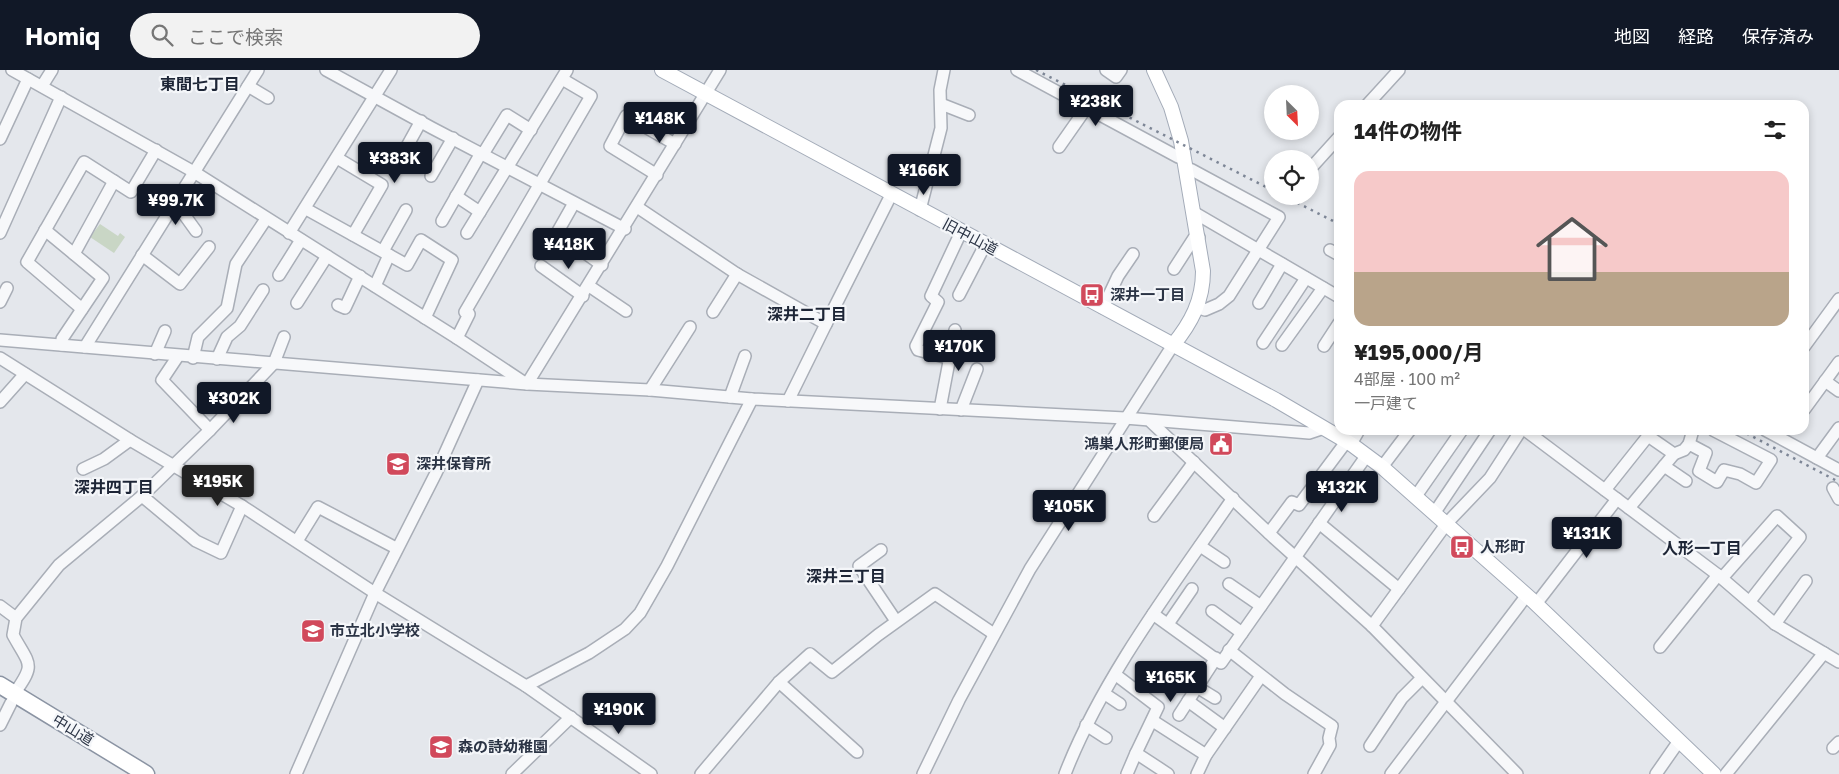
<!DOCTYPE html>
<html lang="ja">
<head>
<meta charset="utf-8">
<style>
  body { margin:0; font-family:"Golos Text","Noto Sans JP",sans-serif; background:#f2f2f2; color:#222; height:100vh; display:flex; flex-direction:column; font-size:19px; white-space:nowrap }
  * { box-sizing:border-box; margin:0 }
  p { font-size:16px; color:#767676 }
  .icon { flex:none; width:28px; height:28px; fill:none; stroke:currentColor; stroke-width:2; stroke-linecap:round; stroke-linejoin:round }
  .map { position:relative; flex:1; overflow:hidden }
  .sheet { position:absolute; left:1334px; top:30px; width:475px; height:335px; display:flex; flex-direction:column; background:#fff; border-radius:15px; box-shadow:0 2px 8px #0003 }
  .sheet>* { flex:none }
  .needle { width:32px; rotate:156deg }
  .controls { position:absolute; left:1264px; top:15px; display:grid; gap:10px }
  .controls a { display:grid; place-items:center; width:55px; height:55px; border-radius:50%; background:#fff; box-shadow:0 2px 8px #0003; font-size:25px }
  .price { position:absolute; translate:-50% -42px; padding:0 11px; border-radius:5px; background:#111827; color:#fff; font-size:16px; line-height:32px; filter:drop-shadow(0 1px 2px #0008) }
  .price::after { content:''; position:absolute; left:50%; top:30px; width:15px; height:11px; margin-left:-8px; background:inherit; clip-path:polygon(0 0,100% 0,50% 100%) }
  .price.active { background:#222; color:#fff }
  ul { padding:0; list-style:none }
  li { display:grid; align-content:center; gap:10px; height:265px; padding:0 20px }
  li span { display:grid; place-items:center; height:155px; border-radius:15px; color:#555 }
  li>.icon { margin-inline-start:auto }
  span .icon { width:90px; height:90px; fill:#fffc; stroke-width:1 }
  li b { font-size:21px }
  h2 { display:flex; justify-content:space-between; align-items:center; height:60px; padding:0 20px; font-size:21px }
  header { display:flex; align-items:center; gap:30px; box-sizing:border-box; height:70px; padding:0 25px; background:#111827; color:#fff }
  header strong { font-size:24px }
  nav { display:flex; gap:28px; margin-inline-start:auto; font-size:18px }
  .search { width:350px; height:45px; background:#f2f2f2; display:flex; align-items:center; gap:12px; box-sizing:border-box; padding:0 18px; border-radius:28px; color:#767676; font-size:19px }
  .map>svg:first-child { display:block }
  .green { fill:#c9d6c5 }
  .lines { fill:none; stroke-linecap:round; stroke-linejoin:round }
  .minor-casing { stroke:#a9aeb7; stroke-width:14 }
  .major-casing { stroke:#a3abb8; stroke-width:16 }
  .highway-casing { stroke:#8b94a3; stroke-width:19 }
  .minor { stroke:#f7f8fa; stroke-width:11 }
  .major { stroke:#fff; stroke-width:14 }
  .highway { stroke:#fff; stroke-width:16 }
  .rail { stroke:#7d8696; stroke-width:2.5; stroke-dasharray:2.5 5; stroke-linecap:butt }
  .labels { text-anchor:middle; stroke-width:4.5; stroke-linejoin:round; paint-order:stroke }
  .street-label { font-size:15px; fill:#2b3445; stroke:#f4f6f9 }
  .poi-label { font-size:15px; font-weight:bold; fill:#2b3445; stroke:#f4f6f9; text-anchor:start }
  .neighbourhood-label { font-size:16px; font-weight:bold; fill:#1d2536; stroke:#f4f6f9 }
</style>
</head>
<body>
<header>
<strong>Homiq</strong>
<div class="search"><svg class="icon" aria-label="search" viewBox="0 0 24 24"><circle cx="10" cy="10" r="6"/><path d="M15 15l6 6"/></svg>ここで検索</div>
<nav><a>地図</a><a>経路</a><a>保存済み</a></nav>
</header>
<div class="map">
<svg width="1839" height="704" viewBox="0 0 1839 704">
  <rect width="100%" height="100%" fill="#e4e7ec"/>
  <path class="green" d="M100,154L118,166L120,163L125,167L114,183L90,167Z"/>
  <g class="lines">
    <defs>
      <g id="minor">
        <path d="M12,0L194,102L457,268L525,313"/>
        <path d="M326,0L432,58L625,159"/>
        <path d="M1017,0L1178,87L1184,88"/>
        <path d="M1106,0L1116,7L1121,0"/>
        <path d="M42,16L52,0"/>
        <path d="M248,16L268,28"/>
        <path d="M941,34L969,45"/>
        <path d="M1367,35L1399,0"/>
        <path d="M0,69L28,9"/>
        <path d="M1059,77L1087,37"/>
        <path d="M483,84L507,45L531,60"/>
        <path d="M337,88L382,115L353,165"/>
        <path d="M400,89L421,51"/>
        <path d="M1186,98L1192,100L1279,147L1229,226L1219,234L1205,240L1197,237"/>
        <path d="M1310,99L1339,67"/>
        <path d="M657,105L610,76L626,46L675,74"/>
        <path d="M431,106L453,68"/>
        <path d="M456,126L480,142"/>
        <path d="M574,133L557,163L602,195"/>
        <path d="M173,135L183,143L196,161"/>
        <path d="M637,137L737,204L826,254L788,331"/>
        <path d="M306,139L407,195L421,170L452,190L425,248"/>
        <path d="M920,140L941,58L940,20L944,0"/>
        <path d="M1195,143L1339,227"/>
        <path d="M442,151L481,83"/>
        <path d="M45,160L103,208L62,269V275"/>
        <path d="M0,163L61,27"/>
        <path d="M289,163L391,0"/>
        <path d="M467,163L567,0"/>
        <path d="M1330,180L1339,185"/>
        <path d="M383,181L406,140"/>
        <path d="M74,184L114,111"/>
        <path d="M142,185L180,214L209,177"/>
        <path d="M541,196L583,226"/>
        <path d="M1174,199L1194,168L1199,167"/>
        <path d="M279,205L301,170"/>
        <path d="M375,216L389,185"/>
        <path d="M589,216L626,241"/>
        <path d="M959,225L985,175"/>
        <path d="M0,232L7,218"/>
        <path d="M297,233L327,186"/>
        <path d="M1259,233L1282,194"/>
        <path d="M338,235L345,238L360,206"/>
        <path d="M1103,238L1118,206L1133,184"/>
        <path d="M82,239L27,192L84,92L131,122L156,80"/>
        <path d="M713,242L737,204"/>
        <path d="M826,254L891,125"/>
        <path d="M457,268L469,244L465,242L591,26L562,9"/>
        <path d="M0,270L527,314L650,320L752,329L1125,348L1309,363L1324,358"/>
        <path d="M1263,273L1306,208"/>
        <path d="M1282,275L1323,218"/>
        <path d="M1324,276L1339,253"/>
        <path d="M85,277L258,0"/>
        <path d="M1804,277L1839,229"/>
        <path d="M155,284L165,261"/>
        <path d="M178,286L162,310L210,360"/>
        <path d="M0,288L130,370L242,436L375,523L526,616L651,704"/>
        <path d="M193,288L198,267L227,238L236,194L266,149"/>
        <path d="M948,288L918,280L916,276L938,232L931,226L961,162"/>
        <path d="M217,289L227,267L240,256L263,220"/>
        <path d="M1825,311L1839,321"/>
        <path d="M527,314L720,0"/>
        <path d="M650,320L690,257"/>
        <path d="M730,327L745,286"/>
        <path d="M0,332L25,304"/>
        <path d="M940,339L955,260"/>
        <path d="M961,340L977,299"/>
        <path d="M1804,340L1839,292"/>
        <path d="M1151,352L1274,468L1372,556L1517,704"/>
        <path d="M1525,360L1718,505L1775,554L1839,592"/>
        <path d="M1765,360L1839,400"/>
        <path d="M1351,374L1359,360"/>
        <path d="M1689,374L1693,360"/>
        <path d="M1674,384L1684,380L1689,374L1706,383L1699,401L1717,412L1724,400L1740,404L1756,413L1771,390L1713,360"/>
        <path d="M1817,388L1839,358"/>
        <path d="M1664,396L1686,411"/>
        <path d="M1382,397L1410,360"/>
        <path d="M83,399L104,389L130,370"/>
        <path d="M1833,418L1839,429"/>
        <path d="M1605,420L1648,366L1674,384L1629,438"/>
        <path d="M142,426L196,471L221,483L242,436"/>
        <path d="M1416,426L1462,360"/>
        <path d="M1435,442L1490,360"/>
        <path d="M1154,446L1194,392"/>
        <path d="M1319,453L1399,519"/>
        <path d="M1269,463L1292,432L1299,435L1346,372"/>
        <path d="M297,471L318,437L396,478"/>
        <path d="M1200,476L1224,492"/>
        <path d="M881,480L859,496L896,551"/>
        <path d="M1722,508L1777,446L1800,467L1750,531"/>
        <path d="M1229,514L1261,536"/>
        <path d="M1536,534L1617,429"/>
        <path d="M0,536L16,548"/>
        <path d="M1212,541L1242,563"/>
        <path d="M1153,544L1221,593L1367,385"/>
        <path d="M1168,554L1192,519"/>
        <path d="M1775,554L1806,511"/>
        <path d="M1372,556L1447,453L1490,408L1521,360"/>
        <path d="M1660,577L1718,505"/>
        <path d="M1229,580L1285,624L1332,656L1329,668L1330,675L1314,704"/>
        <path d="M1116,605L1158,637L1136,683"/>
        <path d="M779,612L857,682"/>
        <path d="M526,616L589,583L625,559L640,543L667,496L752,329"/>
        <path d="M1197,617L1215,628"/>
        <path d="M14,624C36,593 30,596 13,565L16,548L59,495L142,426L210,360L274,293L284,267"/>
        <path d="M1105,624L1120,634"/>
        <path d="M1188,631L1225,658"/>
        <path d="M1179,645L1216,588"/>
        <path d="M1153,651L1206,685"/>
        <path d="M0,655L11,633"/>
        <path d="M1086,655L1106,668"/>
        <path d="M1370,676L1402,628L1422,608"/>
        <path d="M1833,678L1839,672"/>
        <path d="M296,704L375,523L436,403L478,310"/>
        <path d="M512,704L571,647"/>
        <path d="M701,704L779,612L810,584L832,602L878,565L935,524L994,564"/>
        <path d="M923,704L959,630L1030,499L1173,275"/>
        <path d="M1065,704C1102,608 1174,514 1233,428"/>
        <path d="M1127,704L1136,683L1168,704"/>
        <path d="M1197,704L1206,685L1261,606"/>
        <path d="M1391,704L1527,525"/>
        <path d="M1656,704L1679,671"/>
        <path d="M1726,704L1824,583"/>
      </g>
      <g id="major">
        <path d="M662,0L1276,330L1351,374L1382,397L1532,530L1714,704"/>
        <path d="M1154,0L1171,37L1181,71L1203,201C1203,231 1191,253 1173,275"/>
      </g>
      <path id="highway" d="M0,615L146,704"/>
    </defs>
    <use href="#minor" class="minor-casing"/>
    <use href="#major" class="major-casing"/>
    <use href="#highway" class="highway-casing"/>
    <use href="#minor" class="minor"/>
    <use href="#major" class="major"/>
    <use href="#highway" class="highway"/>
    <g class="rail">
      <path d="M1036,0L1272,120"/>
      <path d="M1284,126L1339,154"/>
      <path d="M1740,360L1839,412"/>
    </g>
  </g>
  <defs>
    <symbol id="bus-square" viewBox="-11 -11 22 22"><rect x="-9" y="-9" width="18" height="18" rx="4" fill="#d1495b" stroke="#f4f6f9"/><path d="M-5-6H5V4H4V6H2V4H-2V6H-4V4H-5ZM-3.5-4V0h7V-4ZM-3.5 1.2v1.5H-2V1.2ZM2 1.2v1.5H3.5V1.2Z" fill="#fff"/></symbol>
    <symbol id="civic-square" viewBox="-11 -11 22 22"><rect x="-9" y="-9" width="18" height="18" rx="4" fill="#d1495b" stroke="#f4f6f9"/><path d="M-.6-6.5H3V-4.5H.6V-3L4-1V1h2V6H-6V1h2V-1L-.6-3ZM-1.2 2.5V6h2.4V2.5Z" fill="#fff"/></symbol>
    <symbol id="school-square" viewBox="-11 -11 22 22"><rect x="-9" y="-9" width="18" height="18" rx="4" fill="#d1495b" stroke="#f4f6f9"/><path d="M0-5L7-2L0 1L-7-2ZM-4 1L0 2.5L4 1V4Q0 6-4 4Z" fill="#fff"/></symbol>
  </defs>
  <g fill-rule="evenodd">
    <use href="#bus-square" x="1078" y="211" width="28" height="28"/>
    <use href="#civic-square" x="1207" y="360" width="28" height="28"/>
    <use href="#school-square" x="384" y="380" width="28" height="28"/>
    <use href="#bus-square" x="1448" y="463" width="28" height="28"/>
    <use href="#school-square" x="299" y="547" width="28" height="28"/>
    <use href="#school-square" x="427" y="663" width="28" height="28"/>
  </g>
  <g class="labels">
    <g class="street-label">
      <text transform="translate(970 167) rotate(28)" y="5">旧中山道</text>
      <text transform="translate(73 660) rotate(31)" y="5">中山道</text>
    </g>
    <g class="poi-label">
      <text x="1110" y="230">深井一丁目</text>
      <text x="1204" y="379" text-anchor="end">鴻巣人形町郵便局</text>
      <text x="416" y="399">深井保育所</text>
      <text x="1480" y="482">人形町</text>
      <text x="330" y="566">市立北小学校</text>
      <text x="458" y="682">森の詩幼稚園</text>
    </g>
    <g class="neighbourhood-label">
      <text x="200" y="20">東間七丁目</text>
      <text x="807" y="250">深井二丁目</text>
      <text x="114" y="423">深井四丁目</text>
      <text x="1702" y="484">人形一丁目</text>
      <text x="846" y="512">深井三丁目</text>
    </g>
  </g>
</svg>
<div class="controls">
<a><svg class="needle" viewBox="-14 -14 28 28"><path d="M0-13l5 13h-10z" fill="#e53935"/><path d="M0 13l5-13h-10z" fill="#767676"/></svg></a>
<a><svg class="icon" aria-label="locate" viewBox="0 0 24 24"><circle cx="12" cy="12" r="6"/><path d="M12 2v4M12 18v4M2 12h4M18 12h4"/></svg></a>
</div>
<b class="price" style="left:1096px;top:57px">¥238K</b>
<b class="price" style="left:660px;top:74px">¥148K</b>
<b class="price" style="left:395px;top:114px">¥383K</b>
<b class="price" style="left:924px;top:126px">¥166K</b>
<b class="price" style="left:176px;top:156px">¥99.7K</b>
<b class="price" style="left:569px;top:200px">¥418K</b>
<b class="price" style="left:959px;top:302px">¥170K</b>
<b class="price" style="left:234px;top:354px">¥302K</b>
<b class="price active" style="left:218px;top:437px">¥195K</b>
<b class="price" style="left:1342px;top:443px">¥132K</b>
<b class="price" style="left:1069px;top:462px">¥105K</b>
<b class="price" style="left:1587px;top:489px">¥131K</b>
<b class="price" style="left:1171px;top:633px">¥165K</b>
<b class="price" style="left:619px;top:665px">¥190K</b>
<section class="sheet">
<h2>14件の物件<svg class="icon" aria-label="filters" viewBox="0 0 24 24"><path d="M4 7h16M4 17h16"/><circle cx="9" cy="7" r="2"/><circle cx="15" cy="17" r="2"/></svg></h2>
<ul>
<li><span style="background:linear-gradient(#f6c9c9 65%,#b9a48a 0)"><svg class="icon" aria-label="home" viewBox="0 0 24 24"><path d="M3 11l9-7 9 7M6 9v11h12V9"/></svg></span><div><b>¥195,000/月</b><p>4部屋 · 100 m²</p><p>一戸建て</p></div></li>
</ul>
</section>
</div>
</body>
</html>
